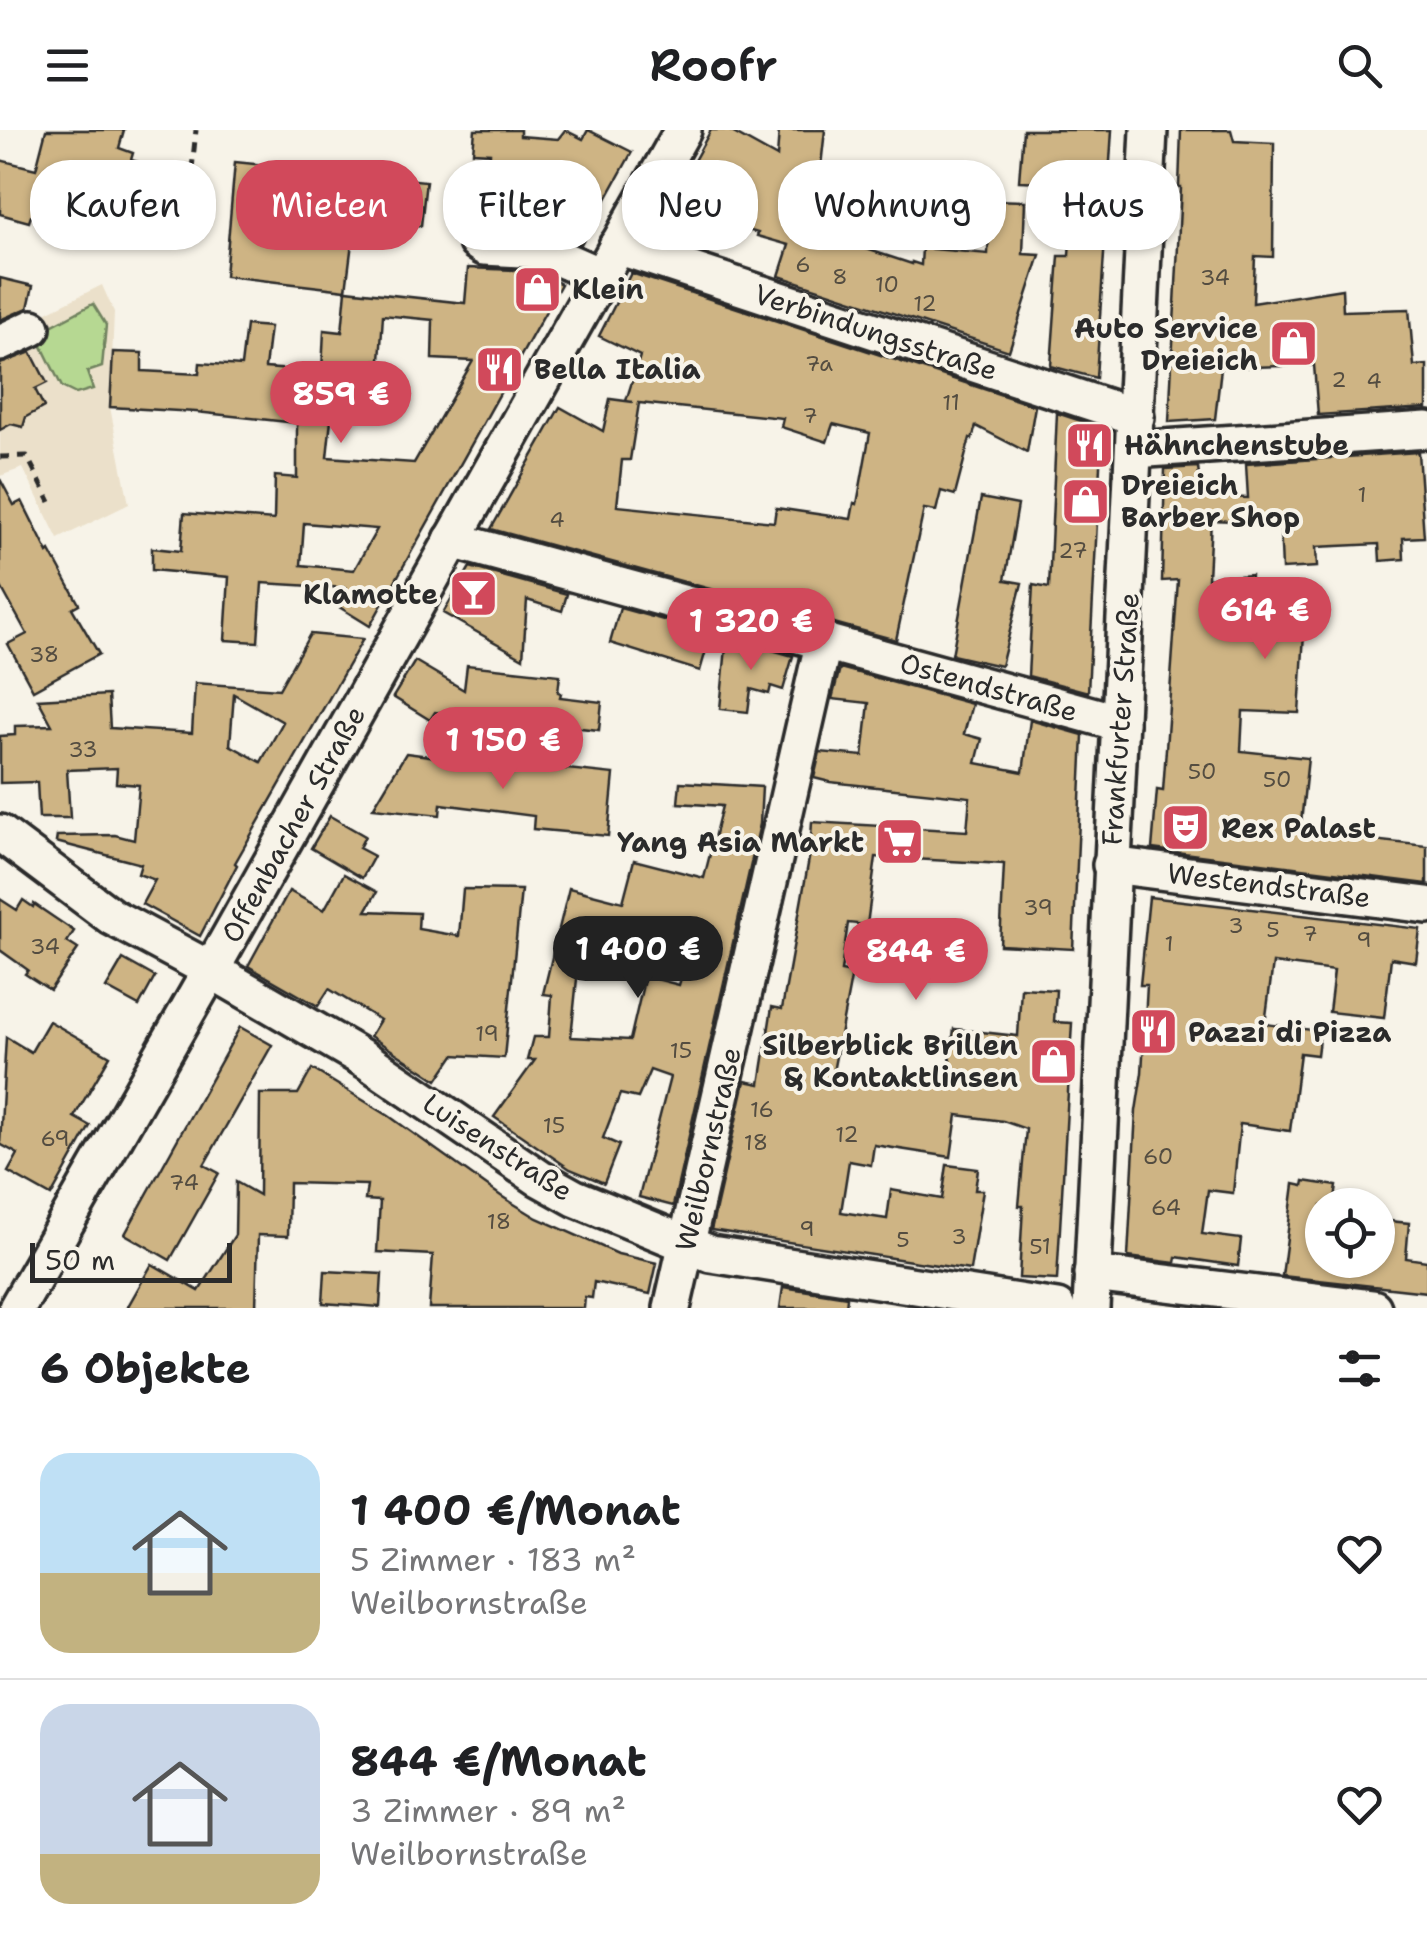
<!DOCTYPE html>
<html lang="de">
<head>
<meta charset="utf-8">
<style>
  body { margin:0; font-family:"Shantell Sans",sans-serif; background:#f2f2f2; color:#202124; height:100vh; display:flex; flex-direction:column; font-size:38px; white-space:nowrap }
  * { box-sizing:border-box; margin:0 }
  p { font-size:32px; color:#757577 }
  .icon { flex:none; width:55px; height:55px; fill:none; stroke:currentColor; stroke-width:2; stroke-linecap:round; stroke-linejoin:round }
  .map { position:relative; height:1178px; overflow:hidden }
  .panel { display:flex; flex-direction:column; background:#fff; flex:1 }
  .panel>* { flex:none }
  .guide { position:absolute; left:30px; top:30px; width:1368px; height:90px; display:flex; gap:20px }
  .buttons { position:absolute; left:1305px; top:1058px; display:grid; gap:20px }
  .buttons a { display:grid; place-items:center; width:90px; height:90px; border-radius:50%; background:#fff; box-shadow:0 2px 8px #0004; font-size:50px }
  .scale { position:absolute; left:30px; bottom:25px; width:202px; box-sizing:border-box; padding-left:10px; border:5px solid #2b2b2b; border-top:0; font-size:28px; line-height:35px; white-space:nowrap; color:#2b2b2b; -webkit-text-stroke:8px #f7f3e8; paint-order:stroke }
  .price { position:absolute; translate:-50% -85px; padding:0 22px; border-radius:35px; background:#d1495b; color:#fff; font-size:32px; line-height:65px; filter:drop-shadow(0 2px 5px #0008) }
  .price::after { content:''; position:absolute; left:50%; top:60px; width:30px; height:22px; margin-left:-15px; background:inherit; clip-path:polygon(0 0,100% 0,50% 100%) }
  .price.current { background:#222; color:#fff }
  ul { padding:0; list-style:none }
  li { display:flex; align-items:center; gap:30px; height:250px; padding:0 40px }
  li+li { border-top:2px solid #e0e0e0 }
  li span { display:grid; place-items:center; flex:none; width:280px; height:200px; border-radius:30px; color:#555 }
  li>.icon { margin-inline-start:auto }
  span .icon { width:120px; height:120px; fill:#fffc; stroke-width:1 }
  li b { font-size:42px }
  h2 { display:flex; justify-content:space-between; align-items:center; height:120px; padding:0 40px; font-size:42px }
  .pill { padding:0 35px; border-radius:40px; background:#fff; box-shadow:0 2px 8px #0004; font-size:35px; line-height:90px }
  .pill.current { background:#d1495b; color:#fff }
  header { display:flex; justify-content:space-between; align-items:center; height:130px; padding:0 40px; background:#fff; font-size:45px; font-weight:600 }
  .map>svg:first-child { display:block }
  .built { fill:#ebe0ca }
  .green { fill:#b6d892; stroke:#70825e; stroke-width:2.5 }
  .building { fill:#ceb484; stroke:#2b2b2b; stroke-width:2.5; fill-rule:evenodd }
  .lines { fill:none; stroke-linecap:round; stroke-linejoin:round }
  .minor-casing { stroke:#2b2b2b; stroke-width:42 }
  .path { stroke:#2b2b2b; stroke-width:5; stroke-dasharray:10 8; stroke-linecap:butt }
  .minor { stroke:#f7f3e8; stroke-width:35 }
  .labels { text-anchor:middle; stroke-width:8; stroke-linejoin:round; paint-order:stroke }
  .number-label { font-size:22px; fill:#544d41 }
  .poi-label { font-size:28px; font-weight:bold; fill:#2b2b2b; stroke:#f7f3e8; text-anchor:start }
  .street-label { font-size:28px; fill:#2b2b2b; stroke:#f7f3e8 }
</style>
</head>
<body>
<header><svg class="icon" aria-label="menu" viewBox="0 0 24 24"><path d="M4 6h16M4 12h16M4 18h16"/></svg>Roofr<svg class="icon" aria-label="search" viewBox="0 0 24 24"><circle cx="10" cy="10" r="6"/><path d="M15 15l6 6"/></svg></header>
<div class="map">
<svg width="1427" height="1178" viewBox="0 0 1427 1178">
  <rect width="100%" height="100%" fill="#f7f3e8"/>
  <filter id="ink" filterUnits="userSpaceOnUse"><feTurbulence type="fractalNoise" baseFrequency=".01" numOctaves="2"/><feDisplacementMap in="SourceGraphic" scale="20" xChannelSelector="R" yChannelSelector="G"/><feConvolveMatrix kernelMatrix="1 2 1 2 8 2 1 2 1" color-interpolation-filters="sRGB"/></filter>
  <g filter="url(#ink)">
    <path class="built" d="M102,155L114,182L110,277L129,374L58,409L23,338L0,346V205Z"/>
    <path class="green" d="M93,174L106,195L102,237L87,242L93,259L76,264L62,257L36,204Z"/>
    <g class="building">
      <path d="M46,0H124L119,18L133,23L131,30L159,38L153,59L70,36L56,93L31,86L29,92L0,84V30L36,39Z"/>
      <path d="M475,0H520V6L558,9L565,0L583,9L588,0L632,22L581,114L553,100L498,96L496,63L489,50L490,23L473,22Z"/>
      <path d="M711,0H728L777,27L779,0H825L818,63L872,69L857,116L912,134V132L921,135L922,118L988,124L990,70L1025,71L1023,124L1040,125L1009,221L779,146L789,115L757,106L758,103L744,99L746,94L710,85L704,96L699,94L686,116L653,105Z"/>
      <path d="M1023,0H1112L1096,248L1051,236L1059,126H1069L1073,53L1019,51Z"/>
      <path d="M1181,0H1231L1234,11L1274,13L1273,127L1255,126L1253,173L1342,159L1343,181L1409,179L1414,236L1427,235V278L1318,285L1314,235L1221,238L1215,289L1169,292L1181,57H1179Z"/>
      <path d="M235,32L426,51L421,96L355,89L346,160L225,146Z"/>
      <path d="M150,64L190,68L186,100L151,96L152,89L147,88Z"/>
      <path d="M468,138L536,141L561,154L370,496L336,475L346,458L262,453L258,512L225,510L229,447L152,440V418L181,421L184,383L274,390L275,346L297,348V293L196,282L110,277L113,222L142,223V241L199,244L200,233L241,236L246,195L270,197L265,238L336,243L327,327L414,333L473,231L432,229L433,190L383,185L380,231L376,230L375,245L322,241L324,200L342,202L346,160L465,173ZM304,393L328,395L377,399L354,440L301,435Z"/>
      <path d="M631,143L1035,276L1027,322L976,296L972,309L970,308L955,365L941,361L936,381L924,379L896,510L491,399L560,277L603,301L610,269L633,272L626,271L640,226L599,206ZM639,273L783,288L781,297L827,312L833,294L870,303L857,374L854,373L851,389L776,378L774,392L617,376L622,330H630Z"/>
      <path d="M0,148L33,156L28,178L0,190Z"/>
      <path d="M31,222L47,253L35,259L44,277L26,287L23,297L11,294L0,300V234Z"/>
      <path d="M1057,283L1102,298L1088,562L1028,546L1033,455L1049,458Z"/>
      <path d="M1418,322L1424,407L1403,408L1404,429L1380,431L1379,414L1316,417L1317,437L1282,439L1280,393L1211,390L1208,448L1251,445L1247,506L1304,504L1299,583L1243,581L1241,621L1308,628L1300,702L1427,716V754L1152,719L1157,660L1163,661L1178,450L1162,451L1165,339L1198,337L1201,366L1248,368L1246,334Z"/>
      <path d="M0,349L14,375L22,371L48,423L50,421L79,474L72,478L99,524L33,560L8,514L27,504L0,455Z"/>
      <path d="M981,368L1018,375L1005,450L1022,453L1001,536L952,525Z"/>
      <path d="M470,437L567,464L562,481L527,470L523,528L443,483Z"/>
      <path d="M620,478L711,503L700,541L610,513Z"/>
      <path d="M310,504L363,509L235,733L237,735L200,806L142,774L155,750L138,744L141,734L56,712L57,706L115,705L134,710L139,655L116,653L117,638L67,640L70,688H39L37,652L0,653V606L15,605V596L52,595L38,569L108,565L110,598L192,603L195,553L279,559ZM234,564L283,592L261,632L230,615Z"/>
      <path d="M727,507L793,526L783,560L771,556L769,564L751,559L748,582L720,579Z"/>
      <path d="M415,531L464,560L467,535L560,545L558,562L561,563L560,567L602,572L599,600L435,582L430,590L393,567Z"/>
      <path d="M840,538L972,574L964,604L982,609L976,633L1023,642L1030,590L1083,605L1073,819L1000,815L1004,734L876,727L867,795L848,793L841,841L852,843L833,942L947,957L954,899L1018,906L1021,858L1056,860L1054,892L1072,893L1057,1150L1019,1148L1023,1076H1019L1026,999L1003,991L957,985L951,1027L874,1015L871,1035L849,1031L841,1082L887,1089L891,1060L942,1069L947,1035L978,1039L975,1060H983L970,1140L711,1100L745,951L760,954L772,877L782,879L810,723L812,692L967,701L970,667L830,652L814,648L820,622L863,626L869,573L832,569Z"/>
      <path d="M406,623L539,640L540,636L614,644L608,706L533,699L534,686L441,674L440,685L373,678Z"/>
      <path d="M680,652L762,657L760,694L673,1076L639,1067L670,947L650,940L638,968L620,964L603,1008L619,1015L604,1053L570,1039L494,987L535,930H527L533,907H549L552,865L543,864L569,758L623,772L634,730L704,748L722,676L678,673ZM649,801L692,811L679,855L645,846L630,910L571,907L581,810L643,826Z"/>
      <path d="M330,686L365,706L359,718L374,726L362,748L311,718Z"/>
      <path d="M344,744L377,762L366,781L419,783L418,799L459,806L463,759L521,760L504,928L454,925L437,950L370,906L380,890L329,859L318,876L248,836L289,761L324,780Z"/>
      <path d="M1149,767L1420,799L1416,832L1391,828L1384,888L1329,882L1334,841L1273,833L1265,894L1320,901L1317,925L1300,923L1290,1001L1240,994L1233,1063L1208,1060L1202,1104L1241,1109L1238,1136L1176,1127L1175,1133L1128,1127L1136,981L1142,943L1147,855H1140Z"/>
      <path d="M0,769L17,780L23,770L33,777L34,774L74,801L67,812L78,819L50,860L25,844L28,840L0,820Z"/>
      <path d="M123,829L155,847L139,876L106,858Z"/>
      <path d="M49,891L110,926L74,987L90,996L51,1066L8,1042L18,1024L0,1014L6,907L31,922Z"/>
      <path d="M240,897L272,915L204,1035L219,1043L170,1130L125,1104Z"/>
      <path d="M312,939L389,986L501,1066L537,1088L618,1124L657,1133L650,1164L594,1152L592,1168L585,1167L584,1178H429L433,1125L377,1122L380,1071L365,1070L367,1055L289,1053L288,1106L258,1105L256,1178H127L152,1134L199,1161L235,1105L236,1052L259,1065L260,964H298Z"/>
      <path d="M1304,1051L1337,1056L1334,1075H1322V1130H1378V1090L1409,1093L1406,1128L1427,1131V1162L1282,1146L1294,1054L1303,1056Z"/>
      <path d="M325,1141L382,1144L380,1177L323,1173Z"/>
      <path d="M783,1157L847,1167L846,1178H780Z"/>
    </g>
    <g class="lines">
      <defs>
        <g id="minor">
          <path d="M475,65L477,112L484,117L541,120L600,146"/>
          <path d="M617,116L1136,287"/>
          <path d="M0,213L32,198"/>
          <path d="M1134,320L1427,300"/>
          <path d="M452,410L1120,593"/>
          <path d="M0,703L112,787L211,840L366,930L539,1048L575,1068L711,1124L1057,1178"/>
          <path d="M1111,735L1427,775"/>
          <path d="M1092,1144L1373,1178"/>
          <path d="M17,1178L211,840L683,0"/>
          <path d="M672,1178L824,510"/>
          <path d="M1091,1178L1149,0"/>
        </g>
      </defs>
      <use href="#minor" class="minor-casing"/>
      <g class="path">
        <path d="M190,58L196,0"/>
        <path d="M0,327L27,326L50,372"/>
      </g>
      <use href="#minor" class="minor"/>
    </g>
  </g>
  <defs>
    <symbol id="shop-square" viewBox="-11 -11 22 22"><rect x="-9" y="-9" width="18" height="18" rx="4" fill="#d1495b" stroke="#f7f3e8"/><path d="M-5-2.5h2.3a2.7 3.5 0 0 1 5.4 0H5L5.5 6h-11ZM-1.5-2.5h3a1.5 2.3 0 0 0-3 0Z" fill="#fff"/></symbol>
    <symbol id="restaurant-square" viewBox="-11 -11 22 22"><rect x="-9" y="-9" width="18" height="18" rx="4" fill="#d1495b" stroke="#f7f3e8"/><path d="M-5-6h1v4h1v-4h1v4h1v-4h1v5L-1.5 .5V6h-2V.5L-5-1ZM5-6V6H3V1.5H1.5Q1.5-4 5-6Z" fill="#fff"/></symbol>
    <symbol id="bar-square" viewBox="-11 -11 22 22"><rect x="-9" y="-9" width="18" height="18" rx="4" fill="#d1495b" stroke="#f7f3e8"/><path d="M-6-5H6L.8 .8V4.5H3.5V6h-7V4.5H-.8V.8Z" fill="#fff"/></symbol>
    <symbol id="theatre-square" viewBox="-11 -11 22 22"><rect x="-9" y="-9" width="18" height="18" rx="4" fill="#d1495b" stroke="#f7f3e8"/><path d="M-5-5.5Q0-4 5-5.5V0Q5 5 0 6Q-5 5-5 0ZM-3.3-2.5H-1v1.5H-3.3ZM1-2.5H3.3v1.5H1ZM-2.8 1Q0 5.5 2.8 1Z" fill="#fff"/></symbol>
    <symbol id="supermarket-square" viewBox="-11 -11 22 22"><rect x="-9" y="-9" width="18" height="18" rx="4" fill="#d1495b" stroke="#f7f3e8"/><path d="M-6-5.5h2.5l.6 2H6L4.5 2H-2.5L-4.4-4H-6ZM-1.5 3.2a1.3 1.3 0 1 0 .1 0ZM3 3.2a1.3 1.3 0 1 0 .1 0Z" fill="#fff"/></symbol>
  </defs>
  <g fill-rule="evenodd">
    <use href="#shop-square" x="510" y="132" width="55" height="55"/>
    <use href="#shop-square" x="1266" y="186" width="55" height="55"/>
    <use href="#restaurant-square" x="472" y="212" width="55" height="55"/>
    <use href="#restaurant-square" x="1062" y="288" width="55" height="55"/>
    <use href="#shop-square" x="1058" y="344" width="55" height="55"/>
    <use href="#bar-square" x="446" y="436" width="55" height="55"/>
    <use href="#theatre-square" x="1158" y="670" width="55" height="55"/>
    <use href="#supermarket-square" x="872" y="684" width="55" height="55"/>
    <use href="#restaurant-square" x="1126" y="874" width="55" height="55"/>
    <use href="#shop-square" x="1026" y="904" width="55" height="55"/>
  </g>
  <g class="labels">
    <g class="number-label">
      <text x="803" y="142">6</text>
      <text x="840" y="154">8</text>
      <text x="1215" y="155">34</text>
      <text x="887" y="162">10</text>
      <text x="925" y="181">12</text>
      <text x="819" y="241">7a</text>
      <text x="1339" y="257">2</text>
      <text x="1374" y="258">4</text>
      <text x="951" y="280">11</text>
      <text x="810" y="293">7</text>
      <text x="1362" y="372">1</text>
      <text x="557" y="397">4</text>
      <text x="1073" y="428">27</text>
      <text x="44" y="532">38</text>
      <text x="83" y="627">33</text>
      <text x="1202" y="649">50</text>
      <text x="1277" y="657">50</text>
      <text x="1038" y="785">39</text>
      <text x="1236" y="803">3</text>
      <text x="1273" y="807">5</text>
      <text x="1310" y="811">7</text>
      <text x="1364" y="817">9</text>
      <text x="1169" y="821">1</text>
      <text x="45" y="824">34</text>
      <text x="487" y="911">19</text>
      <text x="681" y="928">15</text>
      <text x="762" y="987">16</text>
      <text x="554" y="1003">15</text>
      <text x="847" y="1012">12</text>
      <text x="55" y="1016">69</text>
      <text x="756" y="1020">18</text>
      <text x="1158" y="1034">60</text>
      <text x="184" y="1060">74</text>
      <text x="1166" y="1085">64</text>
      <text x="499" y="1099">18</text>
      <text x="807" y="1106">9</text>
      <text x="959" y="1114">3</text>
      <text x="903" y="1117">5</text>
      <text x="1040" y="1124">51</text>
    </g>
    <g class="poi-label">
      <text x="572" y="169">Klein</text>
      <text x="1258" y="208" text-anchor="end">Auto Service<tspan x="1258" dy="32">Dreieich</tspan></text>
      <text x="534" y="249">Bella Italia</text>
      <text x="1124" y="325">Hähnchenstube</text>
      <text x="1121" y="365">Dreieich<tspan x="1121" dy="32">Barber Shop</tspan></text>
      <text x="438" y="474" text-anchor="end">Klamotte</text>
      <text x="1221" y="708">Rex Palast</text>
      <text x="864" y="722" text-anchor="end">Yang Asia Markt</text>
      <text x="1188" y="912">Pazzi di Pizza</text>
      <text x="1018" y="925" text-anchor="end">Silberblick Brillen<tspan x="1018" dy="32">&amp; Kontaktlinsen</tspan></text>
    </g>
    <g class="street-label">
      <text transform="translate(876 202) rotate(18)" y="10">Verbindungsstraße</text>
      <text transform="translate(989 557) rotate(16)" y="10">Ostendstraße</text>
      <text transform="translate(1120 589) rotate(-86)" y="10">Frankfurter Straße</text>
      <text transform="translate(293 694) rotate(-61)" y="10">Offenbacher Straße</text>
      <text transform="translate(1269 755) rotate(7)" y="10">Westendstraße</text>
      <text transform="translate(498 1017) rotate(33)" y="10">Luisenstraße</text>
      <text transform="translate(708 1019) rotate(-77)" y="10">Weilbornstraße</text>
    </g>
  </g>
</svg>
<div class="buttons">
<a><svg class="icon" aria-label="locate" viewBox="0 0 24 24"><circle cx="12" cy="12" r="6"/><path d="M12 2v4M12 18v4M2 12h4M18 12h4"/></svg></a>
</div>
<div class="scale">50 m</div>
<b class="price" style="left:341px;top:316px">859 €</b>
<b class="price" style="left:1265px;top:532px">614 €</b>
<b class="price" style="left:751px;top:543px">1 320 €</b>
<b class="price" style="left:503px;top:662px">1 150 €</b>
<b class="price current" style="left:638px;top:871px">1 400 €</b>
<b class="price" style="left:916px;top:873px">844 €</b>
<div class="guide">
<a class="pill">Kaufen</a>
<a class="pill current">Mieten</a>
<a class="pill">Filter</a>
<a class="pill">Neu</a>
<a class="pill">Wohnung</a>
<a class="pill">Haus</a>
</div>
</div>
<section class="panel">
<h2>6 Objekte<svg class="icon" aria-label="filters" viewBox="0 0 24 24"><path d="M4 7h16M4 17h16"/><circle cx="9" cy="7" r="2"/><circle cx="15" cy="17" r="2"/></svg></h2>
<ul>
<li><span style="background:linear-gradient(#bfe0f5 60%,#c2b280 0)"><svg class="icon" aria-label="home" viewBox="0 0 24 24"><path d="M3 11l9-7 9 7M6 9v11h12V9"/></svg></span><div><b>1 400 €/Monat</b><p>5 Zimmer · 183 m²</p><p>Weilbornstraße</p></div><svg class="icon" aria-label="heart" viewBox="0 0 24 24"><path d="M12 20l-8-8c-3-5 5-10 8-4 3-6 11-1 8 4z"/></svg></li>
<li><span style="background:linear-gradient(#c9d6e8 75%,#c2b280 0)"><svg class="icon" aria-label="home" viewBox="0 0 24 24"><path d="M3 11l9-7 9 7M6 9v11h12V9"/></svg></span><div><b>844 €/Monat</b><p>3 Zimmer · 89 m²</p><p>Weilbornstraße</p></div><svg class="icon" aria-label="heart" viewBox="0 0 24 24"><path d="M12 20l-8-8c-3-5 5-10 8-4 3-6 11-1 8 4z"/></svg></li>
</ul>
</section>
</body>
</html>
